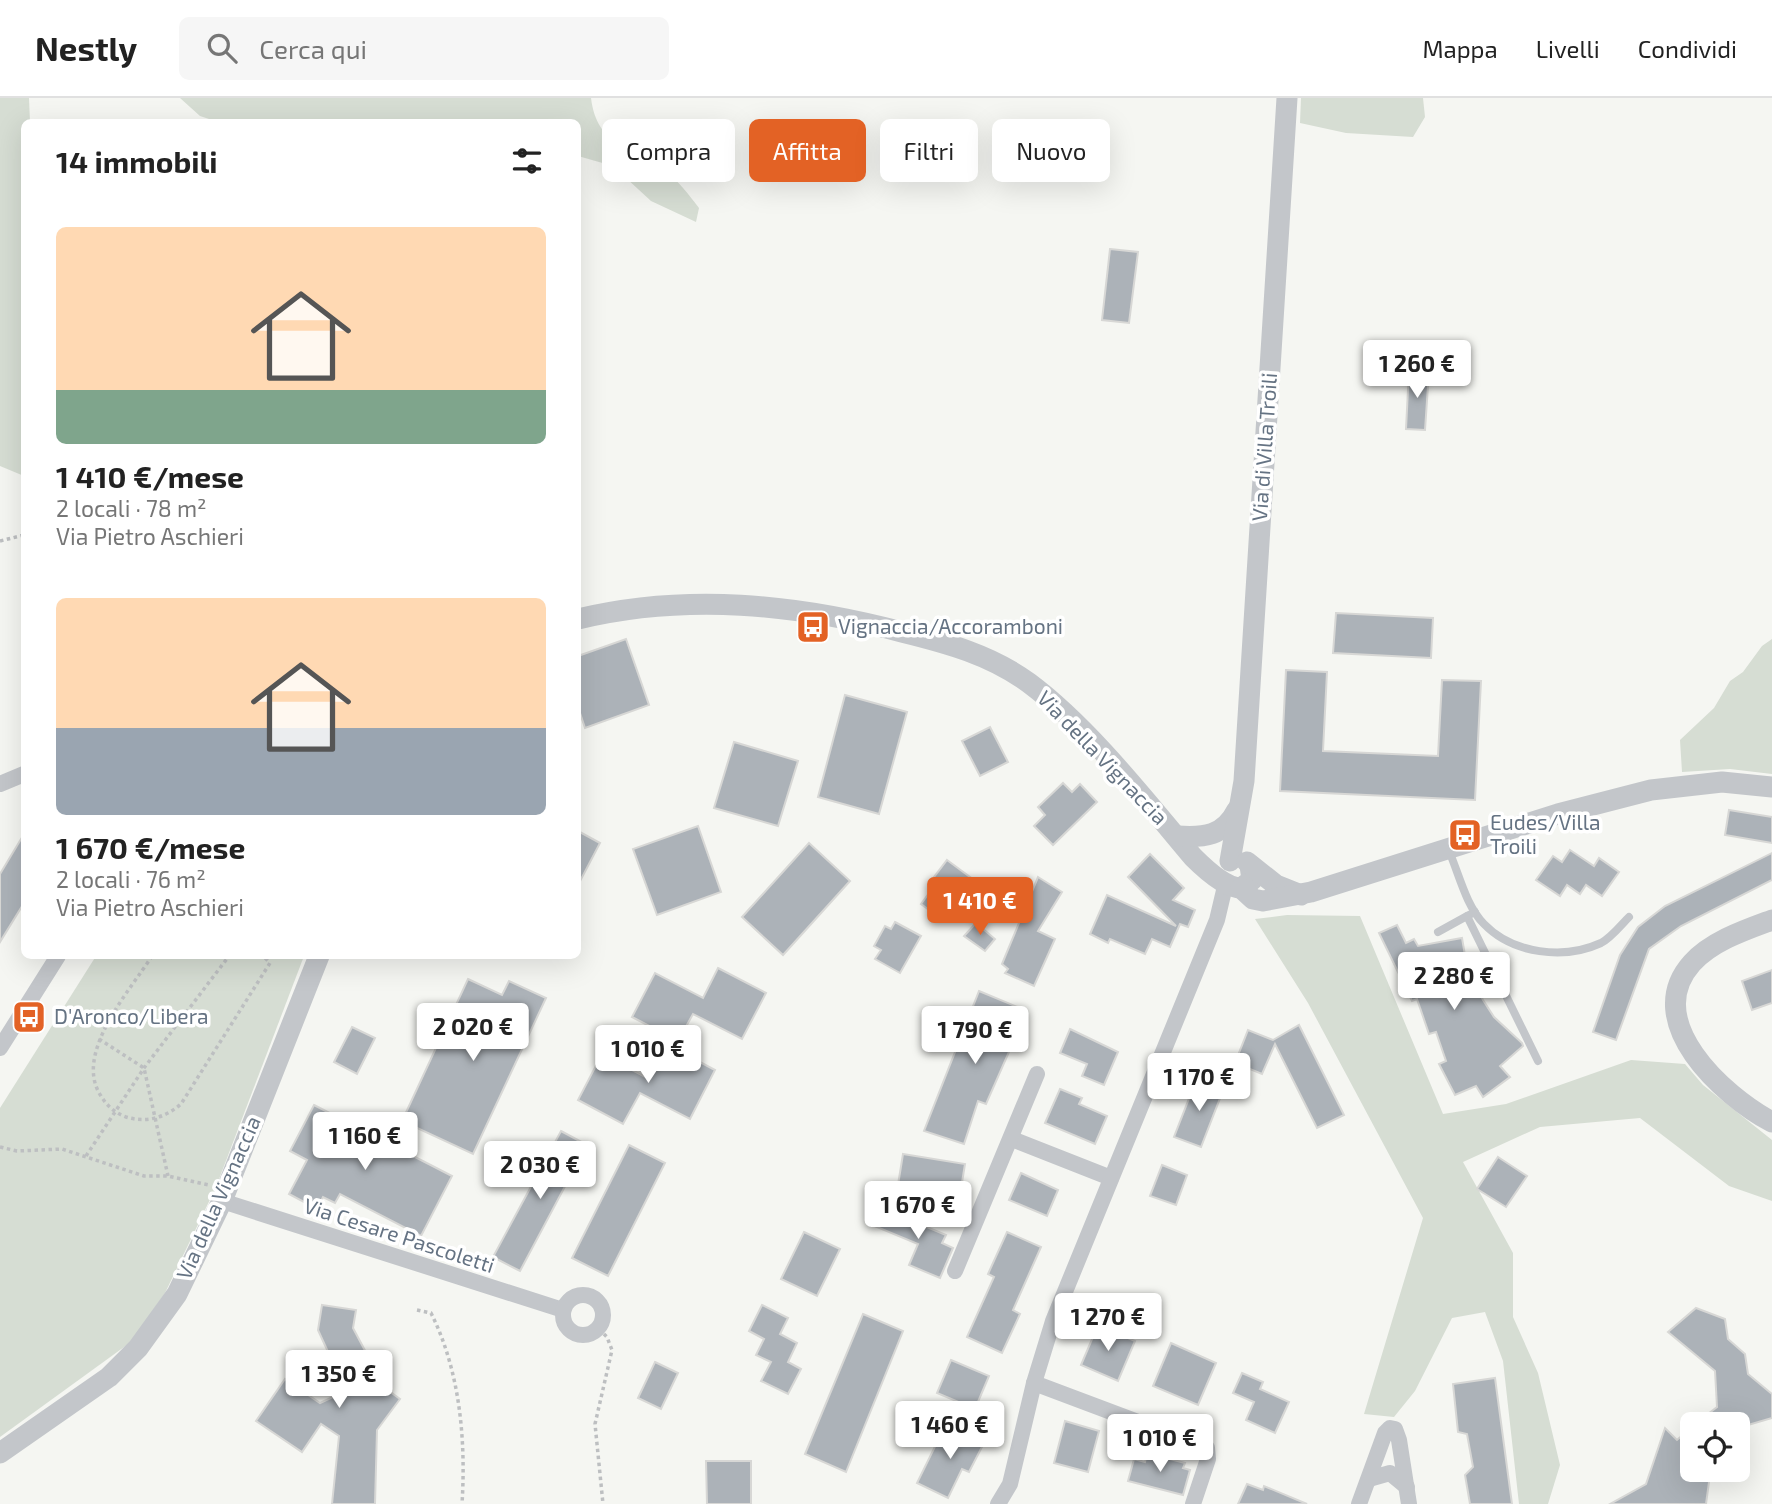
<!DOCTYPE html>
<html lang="it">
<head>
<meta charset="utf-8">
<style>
  body { margin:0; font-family:"Exo 2",sans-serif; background:#f6f6f6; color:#222; height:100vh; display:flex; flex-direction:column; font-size:26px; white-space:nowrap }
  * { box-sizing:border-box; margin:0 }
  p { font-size:23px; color:#767676 }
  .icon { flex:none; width:38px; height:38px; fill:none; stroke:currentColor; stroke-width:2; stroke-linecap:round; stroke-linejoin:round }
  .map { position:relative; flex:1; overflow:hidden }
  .drawer { position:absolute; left:21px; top:21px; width:560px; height:840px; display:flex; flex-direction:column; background:#fff; border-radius:10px; box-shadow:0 7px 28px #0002 }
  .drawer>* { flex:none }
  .hud { position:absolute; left:602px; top:21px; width:665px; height:63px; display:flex; gap:14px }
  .buttons { position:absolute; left:1680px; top:1314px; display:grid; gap:14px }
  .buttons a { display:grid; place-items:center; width:70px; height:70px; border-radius:10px; background:#fff; box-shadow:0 7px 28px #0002; font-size:35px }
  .price { position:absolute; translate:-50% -60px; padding:0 16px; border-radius:7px; background:#fff; color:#222; font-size:23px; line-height:46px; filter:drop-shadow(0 2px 4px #0008) }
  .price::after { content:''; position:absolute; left:50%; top:42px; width:21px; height:16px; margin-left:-10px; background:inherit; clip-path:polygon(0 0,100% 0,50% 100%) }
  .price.selected { background:#e36225; color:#fff }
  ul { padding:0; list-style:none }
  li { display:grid; align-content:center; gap:14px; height:371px; padding:0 35px }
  li span { display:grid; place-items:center; height:217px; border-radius:10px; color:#555 }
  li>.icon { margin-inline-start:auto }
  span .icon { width:126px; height:126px; fill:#fffc; stroke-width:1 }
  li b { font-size:30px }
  h2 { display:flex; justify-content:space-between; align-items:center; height:84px; padding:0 35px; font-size:30px }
  .tag { padding:0 24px; border-radius:10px; background:#fff; box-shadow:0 7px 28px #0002; font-size:24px; line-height:63px }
  .tag.selected { background:#e36225; color:#fff }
  header { display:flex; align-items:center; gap:42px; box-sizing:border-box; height:98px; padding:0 35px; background:#fff; border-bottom:2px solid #e0e0e0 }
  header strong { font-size:33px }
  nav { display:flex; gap:38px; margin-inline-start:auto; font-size:24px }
  .search { width:490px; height:63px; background:#f6f6f6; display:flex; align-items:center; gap:18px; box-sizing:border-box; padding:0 24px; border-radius:10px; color:#767676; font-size:26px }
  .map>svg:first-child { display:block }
  .green { fill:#d6ddd3 }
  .building { fill:#acb2b8; stroke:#d7d7d5; stroke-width:2 }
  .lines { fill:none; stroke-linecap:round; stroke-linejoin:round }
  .path { stroke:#bdbfc1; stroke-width:3.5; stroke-dasharray:3.5 3.5; stroke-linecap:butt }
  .service { stroke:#c3c6ca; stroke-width:8 }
  .minor { stroke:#c3c6ca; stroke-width:16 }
  .tertiary { stroke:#c3c6ca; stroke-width:21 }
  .labels { text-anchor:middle; stroke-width:7; stroke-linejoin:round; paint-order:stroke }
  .street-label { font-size:21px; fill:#657383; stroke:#fff }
  .poi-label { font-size:21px; fill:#657383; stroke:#fff; text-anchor:start }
</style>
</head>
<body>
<header>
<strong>Nestly</strong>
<div class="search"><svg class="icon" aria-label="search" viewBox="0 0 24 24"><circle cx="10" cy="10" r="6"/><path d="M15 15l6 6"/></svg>Cerca qui</div>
<nav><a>Mappa</a><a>Livelli</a><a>Condividi</a></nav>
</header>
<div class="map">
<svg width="1772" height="1406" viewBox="0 0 1772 1406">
  <rect width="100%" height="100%" fill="#f5f6f2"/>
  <g class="green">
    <path d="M0,0H29L30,24H24V378L0,368Z"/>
    <path d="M180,0H591C597,49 631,48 665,73C679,83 689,97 699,110L696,124L651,103L613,68L578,58V24H218L200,18Z"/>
    <path d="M1301,0H1423L1425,19L1413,39L1346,35L1300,25Z"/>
    <path d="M1772,541V676L1730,671L1682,674L1680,642L1714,610L1730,583L1743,574L1762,548Z"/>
    <path d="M1287,817L1360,818L1443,1016L1506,1006L1631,962L1685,966L1703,987L1772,1042V1103L1729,1088L1640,1020L1540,1029L1463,1064L1513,1155V1219L1538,1275L1560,1367L1548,1406H1519L1503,1263L1485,1214L1452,1220L1415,1293L1394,1319L1364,1316L1423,1120L1308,905L1255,821Z"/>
    <path d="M96,858H304L216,1089L165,1195L131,1244L0,1339V1010Z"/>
  </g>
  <g class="building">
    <path d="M1110,151L1138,154L1129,225L1102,222Z"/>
    <path d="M1409,272L1429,273L1425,332L1406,331Z"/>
    <path d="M1336,515L1433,520L1431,560L1333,555Z"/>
    <path d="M626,541L649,607L585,630L578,609V558Z"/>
    <path d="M1286,572L1327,574L1323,653L1438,658L1442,582L1481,583L1475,702L1280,693Z"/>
    <path d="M845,597L907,614L879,716L818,699Z"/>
    <path d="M990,629L1008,664L980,678L962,643Z"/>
    <path d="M734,644L798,663L778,728L714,710Z"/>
    <path d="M1063,685L1072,694L1080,686L1097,704L1053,747L1034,728L1045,717L1038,709Z"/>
    <path d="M1729,712L1772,719V745L1725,737Z"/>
    <path d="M698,728L721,794L657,817L633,751Z"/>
    <path d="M578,733L600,745L578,787Z"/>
    <path d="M24,736V805L0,844V776Z"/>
    <path d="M809,745L850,783L783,857L742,819Z"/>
    <path d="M1570,752L1594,768L1599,760L1619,774L1602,798L1586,787L1580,796L1567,787L1560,798L1536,782L1553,758L1562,764Z"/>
    <path d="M1772,755V782L1681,828L1649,851L1616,942L1593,934L1620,857L1638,829L1665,808Z"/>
    <path d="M1150,756L1184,790L1173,802L1195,812L1188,829L1180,826L1170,849L1152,841L1145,856L1110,841L1108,845L1090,836L1107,797L1176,828L1128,779Z"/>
    <path d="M947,762L974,782L963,796L959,793L939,819L921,806L935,787L931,783Z"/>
    <path d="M1038,779L1062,794L1038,833L1055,841L1034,888L1005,875L1008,871L1002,866Z"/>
    <path d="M895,824L921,838L900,875L875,861L881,852L874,848L885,828L891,831Z"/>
    <path d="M976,825L995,841L985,853L964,838Z"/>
    <path d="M1397,827L1406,845L1414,841L1418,848L1462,840L1467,869L1483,902L1494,919L1522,945L1523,948L1500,968L1510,979L1483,999L1476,988L1455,997L1439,966L1446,963L1436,934L1429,936L1417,901L1412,903L1379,835Z"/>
    <path d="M718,870L766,895L742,941L693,916L678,943L632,919L655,875L703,900Z"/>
    <path d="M1772,872V905L1752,912L1742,883Z"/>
    <path d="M468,881L502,897L509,883L546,900L473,1056L402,1023Z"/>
    <path d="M979,893L1027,913L986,1006L978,1003L964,1046L924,1033Z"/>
    <path d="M1299,927L1344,1017L1317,1030L1275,946L1262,976L1235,965L1248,932L1273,942Z"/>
    <path d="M352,929L375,940L357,976L334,964Z"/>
    <path d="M1070,931L1118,954L1104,987L1082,978L1087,966L1060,955Z"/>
    <path d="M666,946L715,972L690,1021L640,995L623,1026L578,1002L602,956L647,980Z"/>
    <path d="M1197,980L1224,990L1201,1049L1174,1039Z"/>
    <path d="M1060,991L1082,1000L1079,1006L1107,1018L1095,1046L1045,1025Z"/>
    <path d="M314,1007L452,1078L421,1138L340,1096L335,1105L323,1099L317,1111L289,1096L307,1062L290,1053Z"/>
    <path d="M561,1033L587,1047L520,1173L493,1159Z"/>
    <path d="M629,1047L665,1065L608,1178L572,1160Z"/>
    <path d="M903,1056L965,1066L959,1103L897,1093Z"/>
    <path d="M1498,1059L1527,1078L1506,1109L1477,1091Z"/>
    <path d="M1162,1067L1187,1077L1176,1107L1150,1098Z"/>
    <path d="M1021,1075L1058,1092L1047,1118L1009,1102Z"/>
    <path d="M879,1109L946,1137L942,1145L953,1150L940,1180L909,1167L918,1146L872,1127Z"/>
    <path d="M804,1134L840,1151L817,1198L781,1181Z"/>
    <path d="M1007,1134L1041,1149L1013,1212L1020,1216L1002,1255L967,1239L994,1179L988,1176Z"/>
    <path d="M322,1207L356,1212L353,1230L385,1290L400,1301L377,1332L375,1406H332L339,1338L321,1326L302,1354L256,1323L285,1281L320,1305L346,1293L318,1232Z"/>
    <path d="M762,1207L788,1220L780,1236L797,1245L788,1264L801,1271L788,1296L761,1283L771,1264L756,1257L764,1241L749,1233Z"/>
    <path d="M1696,1210L1725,1221L1728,1241L1745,1256L1748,1276L1772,1296V1320L1738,1330V1326H1695L1717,1309L1715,1273L1668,1234Z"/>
    <path d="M863,1216L903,1233L846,1374L805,1356Z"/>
    <path d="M1098,1227L1135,1243L1118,1283L1081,1267Z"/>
    <path d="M1171,1245L1216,1265L1198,1307L1153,1288Z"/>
    <path d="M951,1262L989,1278L975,1311L937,1295Z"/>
    <path d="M655,1264L678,1275L661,1311L638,1300Z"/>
    <path d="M1242,1275L1263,1284L1260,1291L1289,1304L1275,1335L1246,1322L1254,1304L1233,1295Z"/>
    <path d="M1495,1280L1512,1406H1470L1465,1377L1473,1369L1467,1336L1458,1334L1453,1286Z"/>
    <path d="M1065,1323L1099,1333L1088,1374L1054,1365Z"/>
    <path d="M946,1326L984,1345L969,1374L962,1371L948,1400L917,1385Z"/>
    <path d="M1692,1329V1372H1716L1709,1384L1706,1406H1610L1646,1386L1665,1330L1677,1342Z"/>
    <path d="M1147,1355L1185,1365L1183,1370L1190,1372L1183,1397L1128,1383L1134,1361L1145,1364Z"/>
    <path d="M706,1363H751V1406H707Z"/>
    <path d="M1247,1386L1263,1392L1264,1388L1307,1406H1238Z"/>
  </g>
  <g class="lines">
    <g class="path">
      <path d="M0,443L24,437"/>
      <path d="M152,858C129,894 73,956 101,998C107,1008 115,1015 126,1019C146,1025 165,1020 181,1006L270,865L263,858"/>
      <path d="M99,941L144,970L168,1078"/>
      <path d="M0,1049L17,1053L62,1051L144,1078H168L209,1087"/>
      <path d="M86,1058L144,970L229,858"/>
      <path d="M417,1212L431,1215C460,1273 466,1342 462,1406"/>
      <path d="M599,1231L607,1239L612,1252L595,1326L603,1406"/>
    </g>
    <g class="service">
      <path d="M1449,753C1459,776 1466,808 1484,826C1513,856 1564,862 1601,845C1611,840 1621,827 1629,819"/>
      <path d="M1475,814L1467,818L1538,963"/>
      <path d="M1438,834L1467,818"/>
    </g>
    <g class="minor">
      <path d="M0,686L24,676"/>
      <path d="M0,950L58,858"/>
      <path d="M1012,1041L1111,1080"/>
      <path d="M222,1103L563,1212"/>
      <path d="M955,1173L1037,976"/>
      <circle cx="583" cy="1217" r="20"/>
      <path d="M1034,1285L1207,1350L1208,1361L1193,1406"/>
      <path d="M1369,1381L1390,1375L1407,1389"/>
      <path d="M998,1406L1010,1386L1034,1285L1053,1223L1217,822L1226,784"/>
      <path d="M1359,1406L1385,1335L1390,1330L1395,1331L1399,1342L1409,1406"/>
    </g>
    <g class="tertiary">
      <path d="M578,521C687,495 795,506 902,534C947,545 991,557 1029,585C1088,629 1145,702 1193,759C1204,770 1225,790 1241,790L1252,782L1250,767"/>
      <path d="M1177,738C1204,740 1224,738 1237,712"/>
      <path d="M1230,763L1244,683L1287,0"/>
      <path d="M1247,764L1276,787L1301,797"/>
      <path d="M1241,790L1253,801L1263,803L1311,794L1558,716L1651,692L1722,684L1772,689"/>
      <path d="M1772,822C1745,832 1712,843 1692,865C1640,923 1723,998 1772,1024"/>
      <path d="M0,1355L109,1279L138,1250L177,1196L222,1103L319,858"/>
    </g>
  </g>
  <defs>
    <symbol id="bus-square" viewBox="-11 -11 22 22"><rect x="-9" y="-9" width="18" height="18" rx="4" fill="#e36225" stroke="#fff"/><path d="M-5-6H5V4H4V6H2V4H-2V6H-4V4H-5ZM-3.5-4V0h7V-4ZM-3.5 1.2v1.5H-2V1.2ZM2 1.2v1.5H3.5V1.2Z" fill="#fff"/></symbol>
  </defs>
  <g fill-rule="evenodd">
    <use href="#bus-square" x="794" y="510" width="38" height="38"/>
    <use href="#bus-square" x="1446" y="718" width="38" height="38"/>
    <use href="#bus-square" x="10" y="900" width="38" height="38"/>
  </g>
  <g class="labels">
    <g class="street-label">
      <text transform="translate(1265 349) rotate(-86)" y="7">Via di Villa Troili</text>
      <text transform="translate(1102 660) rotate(46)" y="7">Via della Vignaccia</text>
      <text transform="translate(219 1100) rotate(-66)" y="7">Via della Vignaccia</text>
      <text transform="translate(399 1138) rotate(18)" y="7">Via Cesare Pascoletti</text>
    </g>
    <g class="poi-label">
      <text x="838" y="536">Vignaccia/Accoramboni</text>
      <text x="1490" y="732">Eudes/Villa<tspan x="1490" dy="24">Troili</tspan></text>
      <text x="54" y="926">D'Aronco/Libera</text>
    </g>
  </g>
</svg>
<div class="buttons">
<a><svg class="icon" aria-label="locate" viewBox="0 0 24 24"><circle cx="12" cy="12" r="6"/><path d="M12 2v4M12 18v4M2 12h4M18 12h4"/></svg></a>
</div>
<b class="price" style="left:1417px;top:302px">1 260 €</b>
<b class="price selected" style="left:980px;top:839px">1 410 €</b>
<b class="price" style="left:1454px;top:914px">2 280 €</b>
<b class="price" style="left:473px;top:965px">2 020 €</b>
<b class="price" style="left:975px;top:968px">1 790 €</b>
<b class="price" style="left:648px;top:987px">1 010 €</b>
<b class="price" style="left:1199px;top:1015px">1 170 €</b>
<b class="price" style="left:365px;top:1074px">1 160 €</b>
<b class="price" style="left:540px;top:1103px">2 030 €</b>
<b class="price" style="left:918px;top:1143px">1 670 €</b>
<b class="price" style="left:1108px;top:1255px">1 270 €</b>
<b class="price" style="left:339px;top:1312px">1 350 €</b>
<b class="price" style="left:950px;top:1363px">1 460 €</b>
<b class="price" style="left:1160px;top:1376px">1 010 €</b>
<div class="hud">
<a class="tag">Compra</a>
<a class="tag selected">Affitta</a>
<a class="tag">Filtri</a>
<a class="tag">Nuovo</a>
</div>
<section class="drawer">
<h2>14 immobili<svg class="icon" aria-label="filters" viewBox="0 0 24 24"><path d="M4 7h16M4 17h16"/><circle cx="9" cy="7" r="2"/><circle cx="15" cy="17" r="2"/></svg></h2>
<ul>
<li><span style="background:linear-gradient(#ffd9b3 75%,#7fa58c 0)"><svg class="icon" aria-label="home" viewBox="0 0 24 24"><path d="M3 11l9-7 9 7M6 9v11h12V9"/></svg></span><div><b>1 410 €/mese</b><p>2 locali · 78 m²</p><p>Via Pietro Aschieri</p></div></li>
<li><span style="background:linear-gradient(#ffd9b3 60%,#9aa5b1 0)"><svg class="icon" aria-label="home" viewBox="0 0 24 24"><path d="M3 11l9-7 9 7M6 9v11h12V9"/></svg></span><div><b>1 670 €/mese</b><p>2 locali · 76 m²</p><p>Via Pietro Aschieri</p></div></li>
</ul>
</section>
</div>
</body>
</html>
